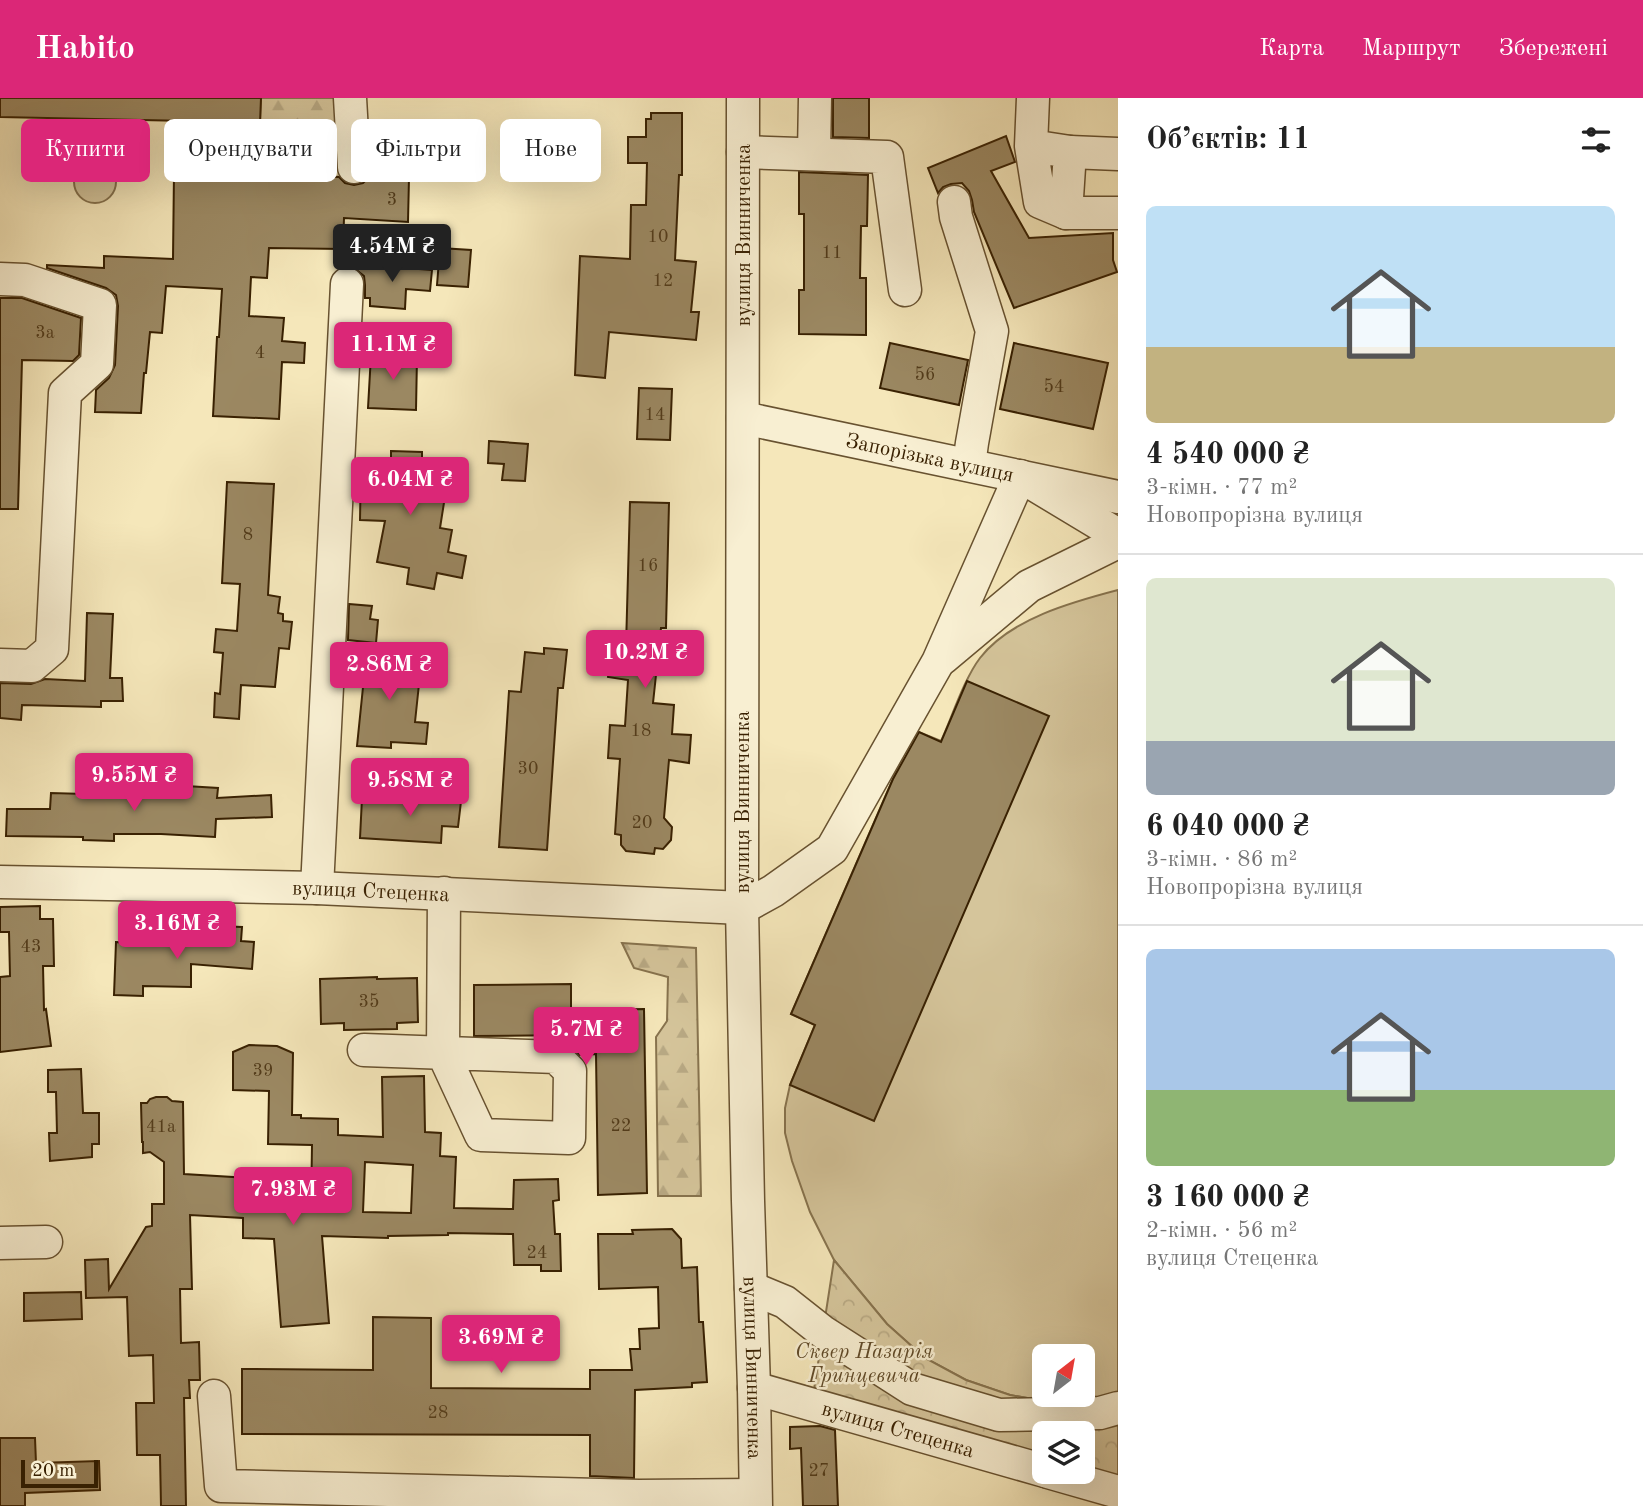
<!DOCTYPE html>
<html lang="uk">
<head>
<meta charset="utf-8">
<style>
  body { margin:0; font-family:"Old Standard TT",serif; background:#f6f6f6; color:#222; height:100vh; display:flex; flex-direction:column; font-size:26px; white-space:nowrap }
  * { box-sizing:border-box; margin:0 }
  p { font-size:23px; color:#767676 }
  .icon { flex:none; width:38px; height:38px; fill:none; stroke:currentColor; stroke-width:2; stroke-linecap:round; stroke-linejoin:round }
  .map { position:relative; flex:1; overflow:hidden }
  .side { display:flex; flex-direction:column; background:#fff; width:525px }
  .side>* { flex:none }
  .guide { position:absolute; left:21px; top:21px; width:665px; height:63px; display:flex; gap:14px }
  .needle { width:46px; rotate:31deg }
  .buttons { position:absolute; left:1032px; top:1246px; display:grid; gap:14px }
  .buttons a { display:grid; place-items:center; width:63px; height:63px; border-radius:10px; background:#fff; box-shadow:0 7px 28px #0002; font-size:35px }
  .scale { position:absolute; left:21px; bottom:18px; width:77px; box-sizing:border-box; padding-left:7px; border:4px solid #392102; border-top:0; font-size:19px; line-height:24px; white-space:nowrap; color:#392102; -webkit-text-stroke:5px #f8efd2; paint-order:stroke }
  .price { position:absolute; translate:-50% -60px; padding:0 16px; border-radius:7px; background:#db2777; color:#fff; font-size:23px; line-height:46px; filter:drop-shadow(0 2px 4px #0008) }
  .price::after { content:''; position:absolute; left:50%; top:42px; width:21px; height:16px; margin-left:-10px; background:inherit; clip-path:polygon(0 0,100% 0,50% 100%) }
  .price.selected { background:#222; color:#fff }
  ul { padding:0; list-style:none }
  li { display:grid; align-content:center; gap:14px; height:371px; padding:0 28px }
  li+li { border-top:2px solid #e0e0e0 }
  li span { display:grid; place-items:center; height:217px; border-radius:10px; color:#555 }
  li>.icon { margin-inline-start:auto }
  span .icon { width:126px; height:126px; fill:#fffc; stroke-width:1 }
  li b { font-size:30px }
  h2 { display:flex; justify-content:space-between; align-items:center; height:84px; padding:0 28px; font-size:30px }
  .chip { padding:0 24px; border-radius:10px; background:#fff; box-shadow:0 7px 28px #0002; font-size:24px; line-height:63px }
  .chip.selected { background:#db2777; color:#fff }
  header { display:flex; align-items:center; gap:42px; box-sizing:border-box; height:98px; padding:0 35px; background:#db2777; color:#fff }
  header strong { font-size:33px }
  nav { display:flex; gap:38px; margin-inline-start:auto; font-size:24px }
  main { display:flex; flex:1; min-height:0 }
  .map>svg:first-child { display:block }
  .green { fill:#d5c59b; stroke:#87734e; stroke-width:2; fill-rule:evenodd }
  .forest { fill:url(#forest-firs); stroke:#87734e; stroke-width:2 }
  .park { fill:url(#park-crowns); stroke:#87734e; stroke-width:2 }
  .building { fill:#9b8862; stroke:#392102; stroke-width:2; fill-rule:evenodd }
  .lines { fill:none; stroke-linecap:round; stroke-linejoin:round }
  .minor-casing { stroke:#685230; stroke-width:35 }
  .minor { stroke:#f8efd2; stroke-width:32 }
  .labels { text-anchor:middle; stroke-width:5; stroke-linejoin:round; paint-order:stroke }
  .number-label { font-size:18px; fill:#523b1a }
  .street-label { font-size:21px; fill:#392102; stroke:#f8efd2 }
  .park-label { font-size:21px; font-style:italic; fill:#604a28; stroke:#f8efd2 }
</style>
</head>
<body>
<header>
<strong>Habito</strong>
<nav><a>Карта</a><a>Маршрут</a><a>Збережені</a></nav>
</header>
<main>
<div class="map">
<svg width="1118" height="1408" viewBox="0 0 1118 1408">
  <defs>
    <pattern id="forest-firs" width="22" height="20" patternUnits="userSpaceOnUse" patternTransform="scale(1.75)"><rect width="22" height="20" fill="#d5c59b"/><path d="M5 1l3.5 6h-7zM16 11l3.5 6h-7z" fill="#b8a984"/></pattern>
    <pattern id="park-crowns" width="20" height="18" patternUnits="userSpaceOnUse" patternTransform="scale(1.75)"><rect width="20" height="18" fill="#d5c59b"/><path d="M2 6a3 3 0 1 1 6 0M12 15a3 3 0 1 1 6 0" fill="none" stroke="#b8a984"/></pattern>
  </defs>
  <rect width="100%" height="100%" fill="#f5e7ba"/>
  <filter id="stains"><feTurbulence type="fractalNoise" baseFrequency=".00286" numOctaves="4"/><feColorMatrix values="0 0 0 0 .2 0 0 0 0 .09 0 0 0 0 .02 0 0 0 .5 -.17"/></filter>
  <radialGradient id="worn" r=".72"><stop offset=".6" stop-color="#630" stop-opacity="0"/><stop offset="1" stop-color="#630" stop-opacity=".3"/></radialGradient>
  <g class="green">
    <circle cx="95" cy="84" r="21"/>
    <path d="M1118,492V1302L1056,1305L1010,1297L966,1282L925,1260L887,1226L834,1162L810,1114L792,1063L785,1035V1010L790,987L815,927L791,916L914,632L941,643C952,619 964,581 980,560C1010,521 1072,504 1118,492ZM1045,1258H1083V1297H1045Z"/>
  </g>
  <g class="forest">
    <path d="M261,0H350L353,79L242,77L243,24H260Z"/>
    <path d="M622,845L696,850L701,1098H658L656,939L667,923L668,879L634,870Z"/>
  </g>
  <path class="park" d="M834,1162L887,1226L925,1260L966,1282L1010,1297L1056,1305L1118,1302V1385L1083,1374V1335H1045V1364L813,1298Z"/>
  <g class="building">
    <path d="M0,0H261L260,25L243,24L242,77L339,79L345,85L354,87L363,85L369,79L375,80V78L409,80L408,124L344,120L343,151L269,150L267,180L251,179L249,218L284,220L282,243L305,245L304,265L282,264L279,321L213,318L217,239H219L222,191L166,188L162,235L150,234L146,275H144L141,315L95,314L96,292L109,280L115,267L118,208L116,197L106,190L47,170V167L104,170V158L173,161L174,75H186L188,23L0,19Z"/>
    <path d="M833,0H869V40L833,39Z"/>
    <path d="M651,15H682V77H679L675,162L696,164L691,214H699L696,242L609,234L605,280L575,277L580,158L630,161L631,107H646L647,65H628V39H646V21H651Z"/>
    <path d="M1006,38L1015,64L991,73L1029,140L1113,135V162L1117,174L1014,210L974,114L972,102L969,93L962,85L951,86L943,89L938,95L928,70Z"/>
    <path d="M799,74L868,77L867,128H861L860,180H866V237L799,236V192H804V116H799Z"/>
    <path d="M440,150L471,152L468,189L437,187Z"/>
    <path d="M354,166L432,172L430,193L406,191L405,211L370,208V200H365V187L364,178L354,170Z"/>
    <path d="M0,200H22L81,220L79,257L73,263L22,262L18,411H0Z"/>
    <path d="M890,245L968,262L959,307L880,290Z"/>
    <path d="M1014,245L1108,265L1093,331L1000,311Z"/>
    <path d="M393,248L402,259H417L416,312L368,310L371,257L386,259Z"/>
    <path d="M639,290L672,291L670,342L637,341Z"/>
    <path d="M489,343L528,346L525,383L502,382L504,366L488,365Z"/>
    <path d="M391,353L422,354V369L449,373L440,430L452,432L448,454L466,458L462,480L437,475L434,491L407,486L409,470L377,464L385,423L360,422L361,365H391Z"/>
    <path d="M227,384L274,386L268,497L280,499L278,515L283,516V523L292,524L289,551L279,550L275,589L241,587L239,621L214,619L215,595L220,596L223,555L214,554L216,531L237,533L240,486L222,485Z"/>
    <path d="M630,404L669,405L666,530H661L653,605L674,607L672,636L691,637L689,665L669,662L664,720L672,729L671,742L663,751L655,750L654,756L626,753L621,747V737L615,736L620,661L608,660L610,627L625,628L628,582L608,579L611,548L626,549Z"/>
    <path d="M349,506L372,508L370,521L378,522L376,545L348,542Z"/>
    <path d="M87,515L113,516L110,580H122L123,603H101V609L22,607L21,622L0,620V585L31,586L45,581L85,583Z"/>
    <path d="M367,550L410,554L407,585L419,586L415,624L428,625L426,646L391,644V650L357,648Z"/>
    <path d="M544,550L567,552L563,590H558L547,752L499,749L509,593L521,594L525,554L544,556Z"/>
    <path d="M967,583L1049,618L874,1023L790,987L815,927L791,916L893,681L919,634L941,644Z"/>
    <path d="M85,683L116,684V691H170V687L218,690L217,700L271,697L272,719L216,721L215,739L161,736H114V743L83,742V739L6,738L7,711H50L51,695L85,696Z"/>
    <path d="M434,692L462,695L458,729L442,728L441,745L360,740L362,700L432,704Z"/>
    <path d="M40,808V821H53L54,868H43L44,912L46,911L51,948L0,954V879L10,878L9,834H0V809Z"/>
    <path d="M216,828L242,829L241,843L254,844L252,871L191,866V889L143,888V898L114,897L116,844L214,848Z"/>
    <path d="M377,879V881L417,880L418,924L397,925V931L344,932V925L321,926L320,881Z"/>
    <path d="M571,886V912L644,911L647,1095L598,1097L596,956L580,957L572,949V937L474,938V887Z"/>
    <path d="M249,947L277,948L293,955L292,1017H301V1020L338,1021V1037L383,1039L382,979L424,978L425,1034L441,1035L440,1058L456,1059L454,1110L513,1111L514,1082L558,1081L559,1102L553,1103L555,1136H560L561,1173H541V1167H514L513,1136L448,1135V1137L388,1138V1140L322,1138L329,1225L281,1229L274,1141L243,1140V1120L190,1117L192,1191H180L181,1245L199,1244L200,1282H189L190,1300H184L186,1408H161L160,1357H137L136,1305H154L153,1257L129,1258L127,1199L86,1200L85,1162L108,1161L109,1191L146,1129L152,1128V1106H164V1064L150,1054L143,1055V1044H142L141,1005H147L150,1001L156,999H167L172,1003L183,1004L184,1076L249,1080L247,1110L300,1112V1109L311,1110L312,1047L268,1046L269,993L233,992V954ZM365,1064L413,1067L411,1115L363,1114Z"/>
    <path d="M81,971L83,1015H99V1046H92V1059L50,1063L49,1035H57L56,994H48V972Z"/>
    <path d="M672,1131L681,1141L682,1170L697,1169L699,1224H703L707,1284L692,1285V1289L635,1292L634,1380L590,1378V1337L242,1336V1271L373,1272V1219L431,1220V1290L590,1291V1272H632L630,1251H640L639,1231L659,1230L658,1189L599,1191L598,1136H633L632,1132Z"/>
    <path d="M81,1194L82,1221L24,1223V1195Z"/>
    <path d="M820,1328L835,1332L838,1408H803L801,1350L790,1351V1329Z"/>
    <path d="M0,1340H35L36,1365L99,1363L100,1392L25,1395V1408H0Z"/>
  </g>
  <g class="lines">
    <defs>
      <g id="minor">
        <path d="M350,0L354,69"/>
        <path id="s1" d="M743,0L742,810L748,1103L754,1290L756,1408"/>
        <path d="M1031,48L1070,54L1066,115L1040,104L1031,48L1033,0"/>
        <path d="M743,54L887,59L905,192"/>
        <path d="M1070,54L1118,56"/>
        <path d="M814,55L815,0"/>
        <path d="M954,104L956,119L992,233L972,345L969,367"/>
        <path d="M1066,115H1118"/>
        <path d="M0,181L25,182L100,207L97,266L65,295L52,551L32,568L0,567"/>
        <path id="s2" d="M743,320L1118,399"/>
        <path d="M943,560L1029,488L1118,444"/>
        <path id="s3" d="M0,784L317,790L742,810L773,793L832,751L938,564L1020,378L1118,437"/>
        <path d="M317,790L347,186"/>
        <path d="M364,952L556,959L570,973L569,1040L481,1037L443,955L444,795"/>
        <path d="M0,1145L46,1144"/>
        <path d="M751,1190L785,1204L823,1234L912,1291L999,1317L1100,1315L1118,1310"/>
        <path id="s4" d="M754,1290L1045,1373"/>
        <path d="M214,1298L221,1388L639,1398L755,1397"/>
        <path d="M1048,1374L1118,1394"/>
      </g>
    </defs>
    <use href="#minor" class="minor-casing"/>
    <use href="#minor" class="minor"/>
  </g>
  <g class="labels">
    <g class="number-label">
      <text x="392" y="107">3</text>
      <text x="658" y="144">10</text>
      <text x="832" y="160">11</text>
      <text x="663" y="188">12</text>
      <text x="45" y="240">3а</text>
      <text x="260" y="260">4</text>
      <text x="925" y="282">56</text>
      <text x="1054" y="294">54</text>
      <text x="655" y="322">14</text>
      <text x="248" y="442">8</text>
      <text x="648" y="473">16</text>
      <text x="641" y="638">18</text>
      <text x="528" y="676">30</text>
      <text x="642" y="730">20</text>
      <text x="31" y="854">43</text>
      <text x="369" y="909">35</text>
      <text x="263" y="978">39</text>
      <text x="621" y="1033">22</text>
      <text x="161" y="1034">41а</text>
      <text x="537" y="1160">24</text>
      <text x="438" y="1320">28</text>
      <text x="819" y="1378">27</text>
    </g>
    <g class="street-label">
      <text transform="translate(743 137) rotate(-90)" y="7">вулиця Винниченка</text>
      <text dy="7" stroke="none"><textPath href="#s2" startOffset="191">Запорізька вулиця</textPath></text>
      <text transform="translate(742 704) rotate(-90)" y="7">вулиця Винниченка</text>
      <text dy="7" stroke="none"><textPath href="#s3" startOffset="371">вулиця Стеценка</textPath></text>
      <text dy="7" stroke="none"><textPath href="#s1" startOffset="1270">вулиця Винниченка</textPath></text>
      <text dy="7" stroke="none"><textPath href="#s4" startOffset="150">вулиця Стеценка</textPath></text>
    </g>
    <g class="park-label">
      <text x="864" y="1260">Сквер Назарія<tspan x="864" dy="24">Гринцевича</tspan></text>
    </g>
  </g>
  <rect width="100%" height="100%" filter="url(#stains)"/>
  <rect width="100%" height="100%" fill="url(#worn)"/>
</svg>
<div class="buttons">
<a><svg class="needle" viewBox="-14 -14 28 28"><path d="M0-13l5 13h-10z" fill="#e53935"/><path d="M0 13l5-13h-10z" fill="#767676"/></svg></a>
<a><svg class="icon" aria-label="layers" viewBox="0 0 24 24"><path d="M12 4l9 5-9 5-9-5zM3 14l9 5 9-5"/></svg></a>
</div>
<div class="scale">20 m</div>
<b class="price selected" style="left:392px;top:186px">4.54M ₴</b>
<b class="price" style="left:393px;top:284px">11.1M ₴</b>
<b class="price" style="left:410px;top:419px">6.04M ₴</b>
<b class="price" style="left:645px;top:592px">10.2M ₴</b>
<b class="price" style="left:389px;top:604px">2.86M ₴</b>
<b class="price" style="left:134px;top:715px">9.55M ₴</b>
<b class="price" style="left:410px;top:720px">9.58M ₴</b>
<b class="price" style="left:177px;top:863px">3.16M ₴</b>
<b class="price" style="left:586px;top:969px">5.7M ₴</b>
<b class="price" style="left:293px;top:1129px">7.93M ₴</b>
<b class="price" style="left:501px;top:1277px">3.69M ₴</b>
<div class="guide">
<a class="chip selected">Купити</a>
<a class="chip">Орендувати</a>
<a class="chip">Фільтри</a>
<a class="chip">Нове</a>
</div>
</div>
<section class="side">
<h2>Об’єктів: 11<svg class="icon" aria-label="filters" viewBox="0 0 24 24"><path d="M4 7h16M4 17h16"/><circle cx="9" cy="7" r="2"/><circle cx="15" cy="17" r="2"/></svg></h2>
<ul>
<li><span style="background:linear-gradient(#bfe0f5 65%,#c2b280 0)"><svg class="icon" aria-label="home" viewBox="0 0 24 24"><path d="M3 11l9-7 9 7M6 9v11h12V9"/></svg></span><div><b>4 540 000 ₴</b><p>3-кімн. · 77 m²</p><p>Новопрорізна вулиця</p></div></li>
<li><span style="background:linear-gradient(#dfe7d0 75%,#9aa5b1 0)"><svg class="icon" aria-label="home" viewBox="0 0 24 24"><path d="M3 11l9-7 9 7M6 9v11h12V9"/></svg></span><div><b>6 040 000 ₴</b><p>3-кімн. · 86 m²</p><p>Новопрорізна вулиця</p></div></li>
<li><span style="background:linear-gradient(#a9c7e8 65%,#8fb573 0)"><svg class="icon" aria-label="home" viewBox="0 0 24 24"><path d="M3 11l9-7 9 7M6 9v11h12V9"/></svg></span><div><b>3 160 000 ₴</b><p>2-кімн. · 56 m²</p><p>вулиця Стеценка</p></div></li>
</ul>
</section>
</main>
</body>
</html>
